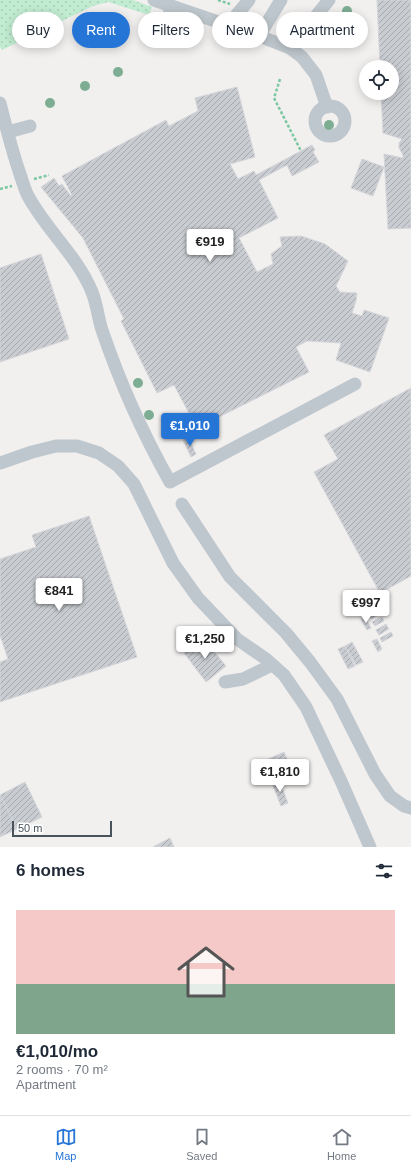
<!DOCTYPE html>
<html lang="en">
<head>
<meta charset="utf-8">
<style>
  body { margin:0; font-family:Helvetica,sans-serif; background:#f2f2f3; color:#1f2937; height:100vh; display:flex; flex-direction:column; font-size:15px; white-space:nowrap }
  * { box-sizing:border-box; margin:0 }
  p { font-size:13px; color:#747a83 }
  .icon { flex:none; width:22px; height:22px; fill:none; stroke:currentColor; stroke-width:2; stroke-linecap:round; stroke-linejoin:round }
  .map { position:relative; height:847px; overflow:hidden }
  .side { display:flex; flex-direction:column; background:#fff; flex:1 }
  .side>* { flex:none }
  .top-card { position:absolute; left:12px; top:12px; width:387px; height:36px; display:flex; gap:8px }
  .tools { position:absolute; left:359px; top:60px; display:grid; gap:8px }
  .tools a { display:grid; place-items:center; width:40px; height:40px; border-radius:50%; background:#fff; box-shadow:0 2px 10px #0003; font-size:20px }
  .scale { position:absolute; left:12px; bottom:10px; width:100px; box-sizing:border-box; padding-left:4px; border:2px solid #48535b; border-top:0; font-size:11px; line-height:14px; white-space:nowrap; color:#48535b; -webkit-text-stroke:3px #fff; paint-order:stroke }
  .price { position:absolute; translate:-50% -34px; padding:0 9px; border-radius:4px; background:#fff; color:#222; font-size:13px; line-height:26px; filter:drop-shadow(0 1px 2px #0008) }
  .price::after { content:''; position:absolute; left:50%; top:24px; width:12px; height:9px; margin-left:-6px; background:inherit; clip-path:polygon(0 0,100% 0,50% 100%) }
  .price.active { background:#2575d6; color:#fff }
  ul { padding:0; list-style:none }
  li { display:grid; align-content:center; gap:8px; height:212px; padding:0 16px }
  li span { display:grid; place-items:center; height:124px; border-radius:0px; color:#555 }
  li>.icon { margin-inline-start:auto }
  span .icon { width:72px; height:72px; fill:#fffc; stroke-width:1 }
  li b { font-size:17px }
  h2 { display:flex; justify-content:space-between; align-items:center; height:48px; padding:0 16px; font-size:17px }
  .pill { padding:0 14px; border-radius:18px; background:#fff; box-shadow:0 2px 10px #0003; font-size:14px; line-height:36px }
  .pill.active { background:#2575d6; color:#fff }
  .tab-bar { display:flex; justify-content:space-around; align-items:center; height:56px; border-top:1px solid #e0e1e3; background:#fff; font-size:11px; color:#747a83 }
  .tab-bar a { display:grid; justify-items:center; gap:2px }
  .tab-bar .active { color:#2575d6 }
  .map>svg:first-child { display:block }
  .grass { fill:url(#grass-dots) }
  .building { fill:url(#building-hatch); stroke:#d4d6da }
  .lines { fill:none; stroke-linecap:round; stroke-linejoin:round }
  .path { stroke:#7bc8a1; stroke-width:2.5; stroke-dasharray:3 2; stroke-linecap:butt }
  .minor { stroke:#bec7cd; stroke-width:13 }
  .tree { fill:#7dae94 }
</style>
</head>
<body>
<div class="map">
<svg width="411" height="847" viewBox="0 0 411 847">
  <defs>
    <pattern id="grass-dots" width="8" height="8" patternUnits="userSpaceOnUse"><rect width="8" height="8" fill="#c1ecd1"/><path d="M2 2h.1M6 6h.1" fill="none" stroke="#a7ccb6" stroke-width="1.8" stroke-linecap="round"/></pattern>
    <pattern id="building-hatch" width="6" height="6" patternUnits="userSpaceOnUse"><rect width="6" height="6" fill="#c9ccd1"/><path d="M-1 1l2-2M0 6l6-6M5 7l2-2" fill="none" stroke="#a5a8ad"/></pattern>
  </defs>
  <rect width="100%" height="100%" fill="#f2efef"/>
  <path class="grass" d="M0,0H133L152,7L149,15L108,2L93,6L2,50L0,47Z"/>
  <g class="building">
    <path d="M377,0H411V228L388,229L384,154L403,158V155L399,148V143L402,139L383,133L381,93H392V67H380Z"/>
    <path d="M237,87L255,157L230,164L238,179L254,171L256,175L312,145L315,150L313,152L319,162L292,176L287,165L259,180L278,218L239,238L257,272L273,264L271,254L282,246L280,237L301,236L325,244L348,261L336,286L340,292L357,293L356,301L352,313L362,316L364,310L389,318L370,372L336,360L341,343L307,341L296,347L309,372L197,428L174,385L157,393L121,321L124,319L83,238L41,187L54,178L59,186L62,184L71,196L72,195L62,176L166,120L169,126L198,111L195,98Z"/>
    <path d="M362,159L384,167L373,196L351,188Z"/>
    <path d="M41,254L69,339L0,362V268Z"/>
    <path d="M411,388V576L380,593L314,472L338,459L324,435Z"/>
    <path d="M188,437L196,454L191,457L183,440Z"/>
    <path d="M89,516L137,657L0,702V662L8,659L0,635V559L36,547L32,535Z"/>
    <path d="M378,610L380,614L371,619L369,615Z"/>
    <path d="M365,617L371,628L367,630L361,619Z"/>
    <path d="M382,617L384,621L375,626L372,622Z"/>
    <path d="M386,624L389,629L379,635L376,630Z"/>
    <path d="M391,632L393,636L382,642L380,638Z"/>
    <path d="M203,638L226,666L206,682L184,653Z"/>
    <path d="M377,639L382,649L378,652L372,641Z"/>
    <path d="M352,642L363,662L356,665L345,646Z"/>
    <path d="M345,646L355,666L348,669L338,649Z"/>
    <path d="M284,752L291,768L271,776L264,761Z"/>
    <path d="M279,780L288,803L281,806L272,783Z"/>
    <path d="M25,782L42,817L17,829L0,795Z"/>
    <path d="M0,795L17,829L0,837Z"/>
    <path d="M170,838L174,847H153Z"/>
  </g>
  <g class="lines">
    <g class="path">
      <path d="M218,0L230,4"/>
      <path d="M280,79L274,98L301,151"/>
      <path d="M34,179L49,175"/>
      <path d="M0,189L12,186"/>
    </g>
    <g class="minor">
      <path d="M154,0L259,36L290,48L302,57L316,75L327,107"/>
      <path d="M228,25L249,0"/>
      <path d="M164,35L171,6"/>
      <path d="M259,36L281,0"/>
      <path d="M290,48L329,0"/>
      <path d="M0,103C6,127 12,151 20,174C22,180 24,187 27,194C45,229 77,255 92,292C97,304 98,318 102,330C120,383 143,434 170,482L355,384"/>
      <circle cx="330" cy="121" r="15"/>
      <path d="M8,132L30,126"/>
      <path d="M0,463L32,452L56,446H77L99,453L118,466L134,484L173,563L198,598L237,639L266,659L284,675L306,707L341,781L370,847"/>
      <path d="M182,504L230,577L286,633L310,662L337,699L375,774L390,796L404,806L411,808"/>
      <path d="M225,682L243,679L272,665"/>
    </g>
  </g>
  <g class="tree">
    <circle cx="347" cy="11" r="5"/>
    <circle cx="323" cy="20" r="5"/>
    <circle cx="313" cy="40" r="5"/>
    <circle cx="118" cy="72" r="5"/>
    <circle cx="85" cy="86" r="5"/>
    <circle cx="50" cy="103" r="5"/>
    <circle cx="329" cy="125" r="5"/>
    <circle cx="138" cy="383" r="5"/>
    <circle cx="149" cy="415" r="5"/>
    <circle cx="177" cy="427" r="5"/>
  </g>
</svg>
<div class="tools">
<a><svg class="icon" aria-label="locate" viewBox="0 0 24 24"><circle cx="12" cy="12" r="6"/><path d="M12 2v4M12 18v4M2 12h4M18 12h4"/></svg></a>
</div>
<div class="scale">50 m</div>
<b class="price" style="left:210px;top:263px">€919</b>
<b class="price active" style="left:190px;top:447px">€1,010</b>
<b class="price" style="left:59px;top:612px">€841</b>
<b class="price" style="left:366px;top:624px">€997</b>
<b class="price" style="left:205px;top:660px">€1,250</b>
<b class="price" style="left:280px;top:793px">€1,810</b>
<div class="top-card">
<a class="pill">Buy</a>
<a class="pill active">Rent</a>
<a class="pill">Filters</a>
<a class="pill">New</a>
<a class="pill">Apartment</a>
</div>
</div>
<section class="side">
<h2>6 homes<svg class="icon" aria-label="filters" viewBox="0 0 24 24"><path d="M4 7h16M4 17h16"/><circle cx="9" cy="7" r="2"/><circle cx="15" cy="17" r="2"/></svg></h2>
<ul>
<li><span style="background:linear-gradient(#f6c9c9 60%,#7fa58c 0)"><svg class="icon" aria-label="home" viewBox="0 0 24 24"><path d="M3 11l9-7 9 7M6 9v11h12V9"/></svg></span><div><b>€1,010/mo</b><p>2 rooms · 70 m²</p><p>Apartment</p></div></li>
</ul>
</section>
<nav class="tab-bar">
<a class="active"><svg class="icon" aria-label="map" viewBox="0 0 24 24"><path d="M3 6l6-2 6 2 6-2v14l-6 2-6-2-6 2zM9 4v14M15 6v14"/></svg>Map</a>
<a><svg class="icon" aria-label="saved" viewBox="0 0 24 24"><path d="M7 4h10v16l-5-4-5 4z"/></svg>Saved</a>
<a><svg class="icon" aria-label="home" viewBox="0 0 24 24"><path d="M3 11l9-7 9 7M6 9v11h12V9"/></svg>Home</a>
</nav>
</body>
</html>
